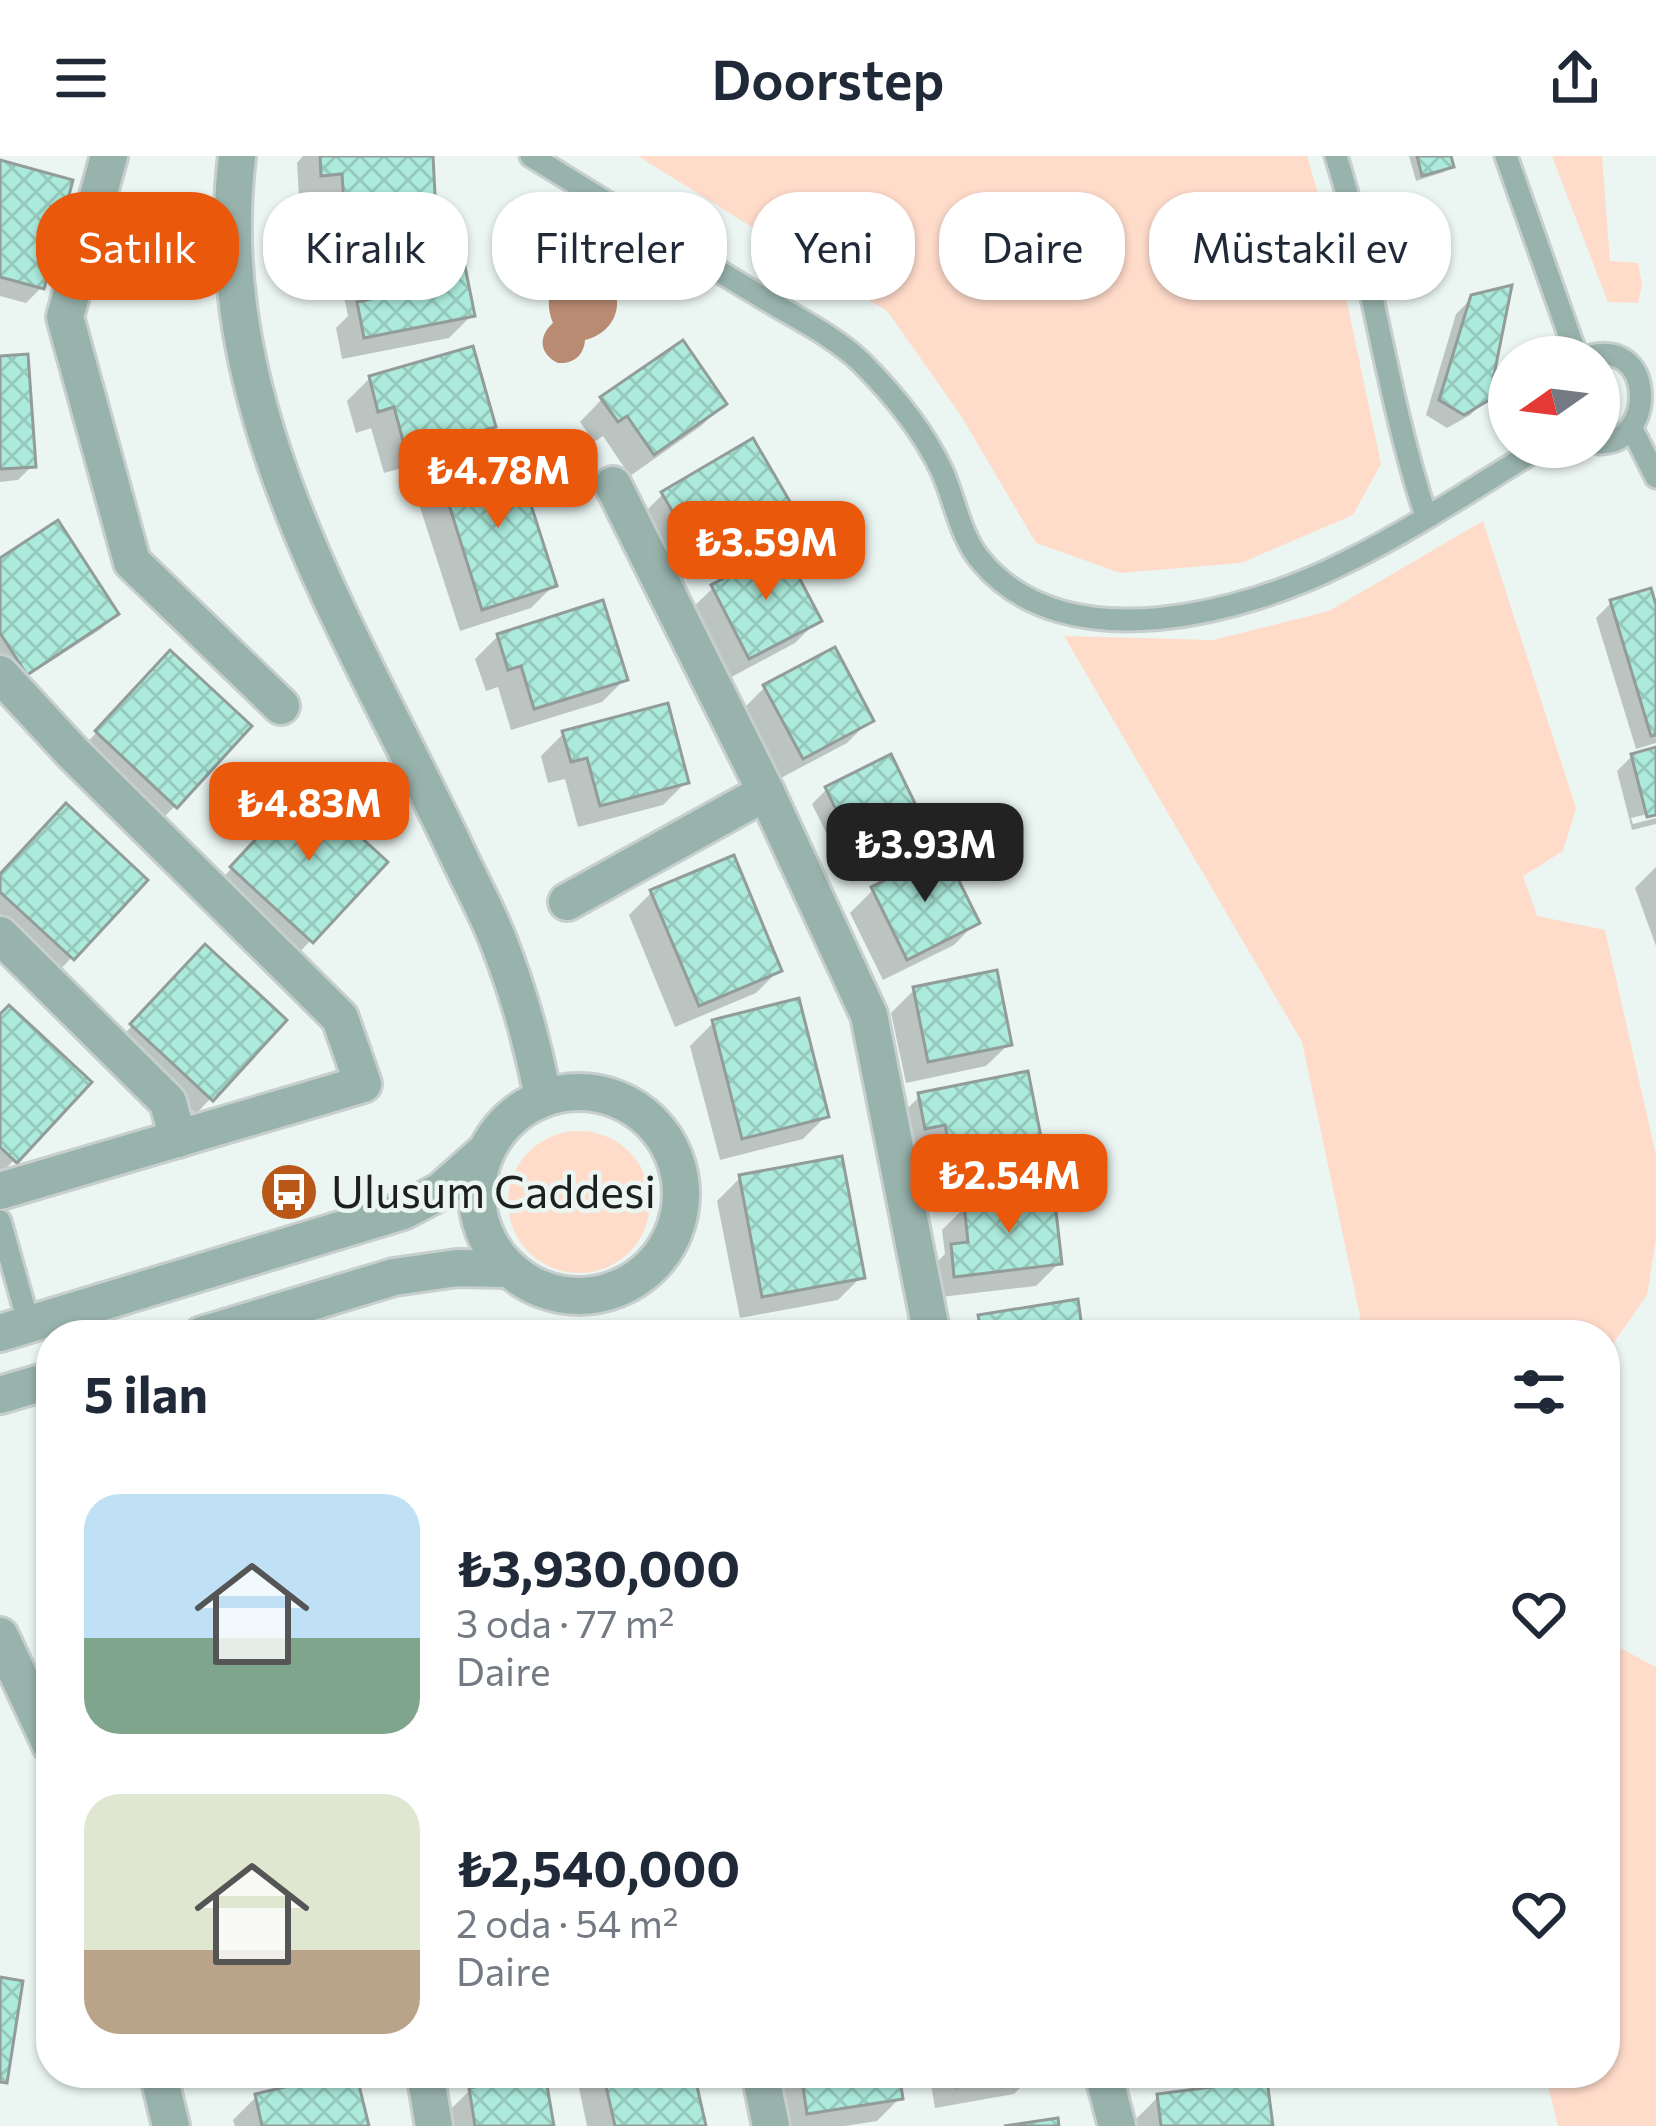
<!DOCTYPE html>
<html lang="tr">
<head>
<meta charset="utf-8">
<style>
  body { margin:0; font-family:Commissioner,sans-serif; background:#f2f2f3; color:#1f2937; height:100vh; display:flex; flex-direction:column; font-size:45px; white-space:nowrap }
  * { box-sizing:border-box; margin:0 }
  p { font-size:39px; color:#747a83 }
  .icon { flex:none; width:66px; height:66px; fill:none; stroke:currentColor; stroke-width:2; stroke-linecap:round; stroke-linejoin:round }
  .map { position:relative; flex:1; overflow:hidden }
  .details { position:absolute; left:36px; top:1164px; width:1584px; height:768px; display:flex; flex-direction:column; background:#fff; border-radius:48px; box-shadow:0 3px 9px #0004 }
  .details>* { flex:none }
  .hud { position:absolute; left:36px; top:36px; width:1584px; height:108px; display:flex; gap:24px }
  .needle { width:78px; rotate:256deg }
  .buttons { position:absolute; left:1488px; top:180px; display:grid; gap:24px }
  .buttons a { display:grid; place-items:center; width:132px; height:132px; border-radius:50%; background:#fff; box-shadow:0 3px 9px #0004; font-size:60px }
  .price { position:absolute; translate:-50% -102px; padding:0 27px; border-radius:24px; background:#ea580c; color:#fff; font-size:39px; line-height:78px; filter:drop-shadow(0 3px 6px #0008) }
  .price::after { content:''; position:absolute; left:50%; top:72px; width:36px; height:27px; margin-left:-18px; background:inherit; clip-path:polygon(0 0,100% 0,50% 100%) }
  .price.on { background:#222; color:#fff }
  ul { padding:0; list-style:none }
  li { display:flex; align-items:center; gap:36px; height:300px; padding:0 48px }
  li span { display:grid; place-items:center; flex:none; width:336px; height:240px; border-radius:36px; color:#555 }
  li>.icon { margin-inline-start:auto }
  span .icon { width:144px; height:144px; fill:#fffc; stroke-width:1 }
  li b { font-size:51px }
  h2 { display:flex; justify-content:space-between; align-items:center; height:144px; padding:0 48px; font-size:51px }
  .pill { padding:0 42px; border-radius:48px; background:#fff; box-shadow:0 3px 9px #0004; font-size:42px; line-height:108px }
  .pill.on { background:#ea580c; color:#fff }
  header { display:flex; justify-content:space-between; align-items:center; height:156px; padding:0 48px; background:#fff; font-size:54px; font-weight:600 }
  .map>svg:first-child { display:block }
  .grass { fill:#ffdbca }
  .water { fill:#ba8b73 }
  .shadow { fill:#0003 }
  .building { fill:url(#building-cross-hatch); stroke:#929c99; stroke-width:3 }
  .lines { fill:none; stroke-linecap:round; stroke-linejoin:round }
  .service-casing { stroke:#c6cfcd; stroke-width:27 }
  .minor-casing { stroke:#c6cfcd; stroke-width:42 }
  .tertiary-casing { stroke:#c6cfcd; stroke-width:42 }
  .service { stroke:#98b2ac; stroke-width:21 }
  .minor { stroke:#98b2ac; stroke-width:36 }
  .tertiary { stroke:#98b2ac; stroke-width:36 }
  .labels { text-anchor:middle; stroke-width:9; stroke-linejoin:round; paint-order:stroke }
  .poi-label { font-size:45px; fill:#1d201f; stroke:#ebf6f3; text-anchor:start }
</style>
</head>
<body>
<header><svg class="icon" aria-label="menu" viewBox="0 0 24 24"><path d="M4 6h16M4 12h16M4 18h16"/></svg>Doorstep<svg class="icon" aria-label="share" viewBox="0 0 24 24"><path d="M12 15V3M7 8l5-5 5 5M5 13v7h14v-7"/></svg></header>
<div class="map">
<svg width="1656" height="1970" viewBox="0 0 1656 1970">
  <defs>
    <pattern id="building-cross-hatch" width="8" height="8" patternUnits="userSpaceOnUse" patternTransform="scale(3)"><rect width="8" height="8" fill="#acebdc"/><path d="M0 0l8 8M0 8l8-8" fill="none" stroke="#94c9bc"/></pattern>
  </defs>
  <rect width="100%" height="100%" fill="#ebf6f3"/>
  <g class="grass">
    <path d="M638,0H1307L1339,108L1381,308L1353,359L1241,407L1120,417L1036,387L960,258L887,155Z"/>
    <path d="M1552,0H1602L1610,105L1638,107L1642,129L1638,147L1608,146Z"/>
    <path d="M1483,365L1576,652L1563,695L1523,720L1537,760L1605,774L1656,999V1083L1647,1139L1605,1199V1179H1364L1302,886L1064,480L1213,484L1329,455Z"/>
    <circle cx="579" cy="1046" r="71"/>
    <path d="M1605,1484L1656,1511V1970H1558L1545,1917H1605Z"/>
  </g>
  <path class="water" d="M587,112C629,124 626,174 585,184C584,199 574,208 558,207C539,198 538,180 553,167C541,138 556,113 587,112Z"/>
  <g class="shadow">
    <path d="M303,0H430L433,57L410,80L323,86L320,40L299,41L297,7Z"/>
    <path d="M1409,0H1448L1451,10L1444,16L1416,25Z"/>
    <path d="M0,8L41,132L26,147L0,140Z"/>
    <path d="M364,103L472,159L449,182L342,203L336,172L348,160L341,126Z"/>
    <path d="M1472,142L1486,243L1470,259L1447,272L1426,259L1456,158Z"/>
    <path d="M0,203L33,309L18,324L0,326Z"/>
    <path d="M370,222L492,270L469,293L384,317L371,272L356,277L347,245Z"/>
    <path d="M602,243L724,248L701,270L630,320L603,280L594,286L580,266Z"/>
    <path d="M441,322L554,429L531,452L460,475L418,345Z"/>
    <path d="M663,338L789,350L767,373L678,426L640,361Z"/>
    <path d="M0,405L116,458L101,473L11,531L0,514Z"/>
    <path d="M713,432L818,464L795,487L726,524L690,454Z"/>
    <path d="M1611,447L1656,459V587L1636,593L1596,462Z"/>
    <path d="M498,480L625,523L602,546L511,574L498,531L486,535L475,503Z"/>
    <path d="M155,513L175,650L161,664L83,591Z"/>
    <path d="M765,531L870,564L847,587L779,623L742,554Z"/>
    <path d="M564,577L686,626L663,649L578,671L565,623L548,627L541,600Z"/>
    <path d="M1656,599V656L1631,662L1633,668L1656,662V668L1632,674L1617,615L1632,600Z"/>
    <path d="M827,633L925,674L910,689L847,719L812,648Z"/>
    <path d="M290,649L384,706L296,800L218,727Z"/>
    <path d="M1656,711V790L1635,732Z"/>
    <path d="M0,721L144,724L57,817L0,764Z"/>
    <path d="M873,734L976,766L954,789L883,824L850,757Z"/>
    <path d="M652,736L779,814L756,837L675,871L629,759Z"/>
    <path d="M190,806L283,864L196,958L118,885Z"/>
    <path d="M914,834L1009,888L986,910L906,927L891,857Z"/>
    <path d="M0,862L14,1004L0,1019Z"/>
    <path d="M713,867L826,960L803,983L720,1004L690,890Z"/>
    <path d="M920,940L1041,995L1018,1018L931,1035L923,991L903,994L897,963Z"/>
    <path d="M740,1022L861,1121L838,1144L740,1162L717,1045Z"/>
    <path d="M965,1051L1059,1107L1036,1130L932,1142L929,1114L945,1098L942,1074Z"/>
    <path d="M980,1161L1080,1179H962Z"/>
    <path d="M226,1917H254L227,1923Z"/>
    <path d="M588,1917H691L703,1970H587L578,1927Z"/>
    <path d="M776,1917H895L900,1942L877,1965L845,1970H784Z"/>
    <path d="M929,1917H1035L1014,1938L935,1952Z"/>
    <path d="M1130,1917H1187L1132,1928Z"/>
    <path d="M470,1934L551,1970H450L447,1957Z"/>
    <path d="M256,1941L366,1970H235L233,1964Z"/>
    <path d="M1158,1941L1270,1970H1136L1135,1964Z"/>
  </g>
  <g class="building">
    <path d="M320,0H433L436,58L345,64L342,18L321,20Z"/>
    <path d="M1417,0H1451L1454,11L1422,20Z"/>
    <path d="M0,4L73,24L44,133L0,121Z"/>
    <path d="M459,81L475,160L364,182L357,146L371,143L363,100Z"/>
    <path d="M1512,129L1489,244L1464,259L1439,244L1471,139Z"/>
    <path d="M683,184L727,248L654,299L627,260L618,266L600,241Z"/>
    <path d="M473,190L496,271L406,296L394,251L378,256L369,220Z"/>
    <path d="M28,198L36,311L0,313V200Z"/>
    <path d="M753,282L793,351L702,405L661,336Z"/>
    <path d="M514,296L557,430L482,454L440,320Z"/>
    <path d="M58,364L119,458L27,519L0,477V402Z"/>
    <path d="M783,391L822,465L749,503L711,429Z"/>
    <path d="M1651,432L1656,449V579L1651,580L1610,444Z"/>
    <path d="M603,444L628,524L534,553L521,510L508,514L497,478Z"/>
    <path d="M835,491L874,565L803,603L763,529Z"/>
    <path d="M170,494L252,570L177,652L95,575Z"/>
    <path d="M668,547L689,627L600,650L587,602L571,606L562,575Z"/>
    <path d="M1656,591V659L1647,661L1631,598Z"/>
    <path d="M891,598L928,674L862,707L825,631Z"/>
    <path d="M305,630L388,706L313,787L230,711Z"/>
    <path d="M66,647L148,724L74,804L0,736V718Z"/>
    <path d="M944,695L980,767L907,804L871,731Z"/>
    <path d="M734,699L782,815L699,850L650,734Z"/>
    <path d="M205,788L287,864L213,945L130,868Z"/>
    <path d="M997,814L1012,889L928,906L913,831Z"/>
    <path d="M799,842L829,961L742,983L712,864Z"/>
    <path d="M9,849L92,926L17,1007L0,991V858Z"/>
    <path d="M1028,915L1044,996L954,1014L945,969L925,973L918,937Z"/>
    <path d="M842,1000L865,1122L762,1141L739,1019Z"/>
    <path d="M1054,1038L1062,1108L954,1121L951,1088L968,1086L964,1048Z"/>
    <path d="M1078,1143L1083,1179H982L978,1159Z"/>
    <path d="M861,1169L863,1179H805Z"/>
    <path d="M0,1821L23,1825L7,1927L0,1926Z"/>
    <path d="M343,1917H356L369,1970H262L255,1938Z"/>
    <path d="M603,1917H694L706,1970H615Z"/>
    <path d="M801,1917H899L903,1943L807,1958Z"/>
    <path d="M954,1917H1036L957,1931Z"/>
    <path d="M545,1918L554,1970H475L469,1932Z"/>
    <path d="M1267,1924L1273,1970H1161L1157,1938Z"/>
    <path d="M1058,1962L1059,1970H1004Z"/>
  </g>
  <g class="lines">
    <defs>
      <g id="service">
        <path d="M531,0C606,46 680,92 755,137C790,159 832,178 861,206C893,238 923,274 942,315C955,344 960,381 982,406C1067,506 1245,457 1346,406C1413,373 1477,330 1541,291"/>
        <path d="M1336,0C1373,118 1387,242 1426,360"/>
        <path d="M1506,0L1577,201"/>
        <path d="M1588,201C1656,180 1656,289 1599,287"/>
        <path d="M1634,277L1656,321"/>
        <path d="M0,1065L29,1169"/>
      </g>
      <g id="minor">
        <path d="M109,0L65,161L132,406L281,550"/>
        <path d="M613,329L766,636L869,859L932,1179"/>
        <path d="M0,518L72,596L340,862L363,928L0,1035"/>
        <path d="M567,746L766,636"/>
        <path d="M0,779L168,946L178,983"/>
        <path d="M425,1917L434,1970"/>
        <path d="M760,1917L771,1970"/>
        <path d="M1103,1917L1117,1970"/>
      </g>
      <g id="tertiary">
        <path d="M237,0C206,258 354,478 459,701C473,731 490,761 501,792C520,841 533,890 543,941"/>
        <circle cx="579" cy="1038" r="102"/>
        <path d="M0,1177L403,1055L441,1035L486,995"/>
        <path d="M202,1179L394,1121L457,1112L509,1113"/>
        <path d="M0,1239L51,1224"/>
        <path d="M0,1480L51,1589"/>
        <path d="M158,1917L171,1970"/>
      </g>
    </defs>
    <use href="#service" class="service-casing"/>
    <use href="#minor" class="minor-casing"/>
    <use href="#tertiary" class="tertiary-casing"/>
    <use href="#service" class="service"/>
    <use href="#minor" class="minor"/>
    <use href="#tertiary" class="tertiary"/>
  </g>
  <defs>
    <symbol id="bus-disc" viewBox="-11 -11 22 22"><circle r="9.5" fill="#b85718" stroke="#ebf6f3"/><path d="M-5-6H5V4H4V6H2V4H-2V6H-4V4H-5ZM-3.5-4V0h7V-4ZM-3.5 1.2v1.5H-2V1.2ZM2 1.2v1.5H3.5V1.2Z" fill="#fff"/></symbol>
  </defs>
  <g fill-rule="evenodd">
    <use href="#bus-disc" x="256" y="1003" width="66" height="66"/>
  </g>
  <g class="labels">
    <g class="poi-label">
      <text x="331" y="1052">Ulusum Caddesi</text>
    </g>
  </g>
</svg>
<div class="buttons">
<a><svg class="needle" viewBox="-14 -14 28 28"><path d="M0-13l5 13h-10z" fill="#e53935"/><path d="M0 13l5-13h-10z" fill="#747a83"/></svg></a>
</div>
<b class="price" style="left:498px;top:375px">₺4.78M</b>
<b class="price" style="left:766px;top:447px">₺3.59M</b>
<b class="price" style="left:309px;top:708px">₺4.83M</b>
<b class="price on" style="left:925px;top:749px">₺3.93M</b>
<b class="price" style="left:1009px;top:1080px">₺2.54M</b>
<div class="hud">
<a class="pill on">Satılık</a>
<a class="pill">Kiralık</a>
<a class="pill">Filtreler</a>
<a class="pill">Yeni</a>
<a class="pill">Daire</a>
<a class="pill">Müstakil ev</a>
</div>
<section class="details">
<h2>5 ilan<svg class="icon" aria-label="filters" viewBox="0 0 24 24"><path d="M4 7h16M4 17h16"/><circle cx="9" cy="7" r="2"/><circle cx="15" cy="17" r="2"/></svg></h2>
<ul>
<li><span style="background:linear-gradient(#bfe0f5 60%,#7fa58c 0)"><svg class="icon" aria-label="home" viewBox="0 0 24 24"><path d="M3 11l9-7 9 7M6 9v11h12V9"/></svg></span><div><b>₺3,930,000</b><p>3 oda · 77 m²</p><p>Daire</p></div><svg class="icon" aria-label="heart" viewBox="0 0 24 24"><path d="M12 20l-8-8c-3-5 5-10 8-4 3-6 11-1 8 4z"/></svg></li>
<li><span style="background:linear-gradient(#dfe7d0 65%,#b9a48a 0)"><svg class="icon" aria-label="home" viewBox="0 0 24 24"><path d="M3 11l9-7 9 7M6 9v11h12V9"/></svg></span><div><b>₺2,540,000</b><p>2 oda · 54 m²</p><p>Daire</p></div><svg class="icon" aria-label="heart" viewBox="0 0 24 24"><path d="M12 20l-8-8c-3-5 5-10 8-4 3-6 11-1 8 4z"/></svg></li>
</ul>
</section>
</div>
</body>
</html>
